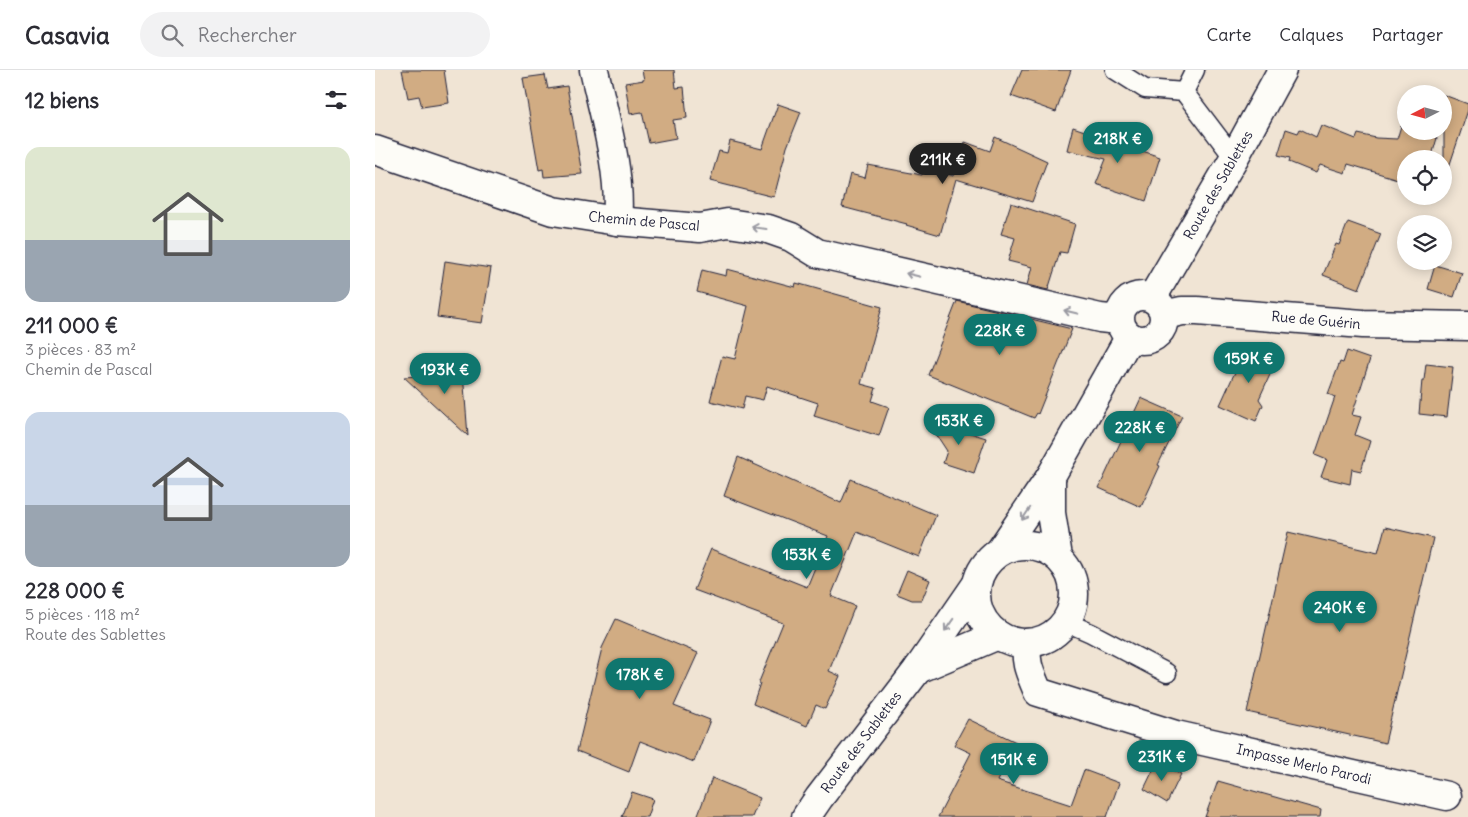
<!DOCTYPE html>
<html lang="fr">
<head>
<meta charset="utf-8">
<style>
  body { margin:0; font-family:Delius,sans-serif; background:#f2f2f3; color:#2b2b33; height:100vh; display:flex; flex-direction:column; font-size:19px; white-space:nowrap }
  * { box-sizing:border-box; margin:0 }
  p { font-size:16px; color:#7c7c81 }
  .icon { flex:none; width:28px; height:28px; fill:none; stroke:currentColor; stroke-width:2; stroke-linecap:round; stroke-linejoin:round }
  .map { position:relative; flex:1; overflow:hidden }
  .details { display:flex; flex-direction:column; background:#fff; width:375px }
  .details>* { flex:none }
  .needle { width:32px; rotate:264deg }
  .buttons { position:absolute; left:1022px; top:15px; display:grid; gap:10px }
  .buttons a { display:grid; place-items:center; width:55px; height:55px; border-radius:50%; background:#fff; box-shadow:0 2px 12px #0003; font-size:25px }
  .price { position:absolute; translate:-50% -42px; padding:0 11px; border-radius:18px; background:#0f766e; color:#fff; font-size:16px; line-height:32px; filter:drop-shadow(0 1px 2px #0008) }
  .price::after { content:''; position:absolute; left:50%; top:30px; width:15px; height:11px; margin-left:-8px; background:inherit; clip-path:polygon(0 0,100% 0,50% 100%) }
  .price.active { background:#222; color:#fff }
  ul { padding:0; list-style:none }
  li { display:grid; align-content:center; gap:10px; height:265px; padding:0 25px }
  li span { display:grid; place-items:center; height:155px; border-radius:15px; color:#555 }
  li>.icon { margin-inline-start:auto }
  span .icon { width:90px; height:90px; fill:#fffc; stroke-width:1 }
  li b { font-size:21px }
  h2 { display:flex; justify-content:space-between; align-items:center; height:60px; padding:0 25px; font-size:21px }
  header { display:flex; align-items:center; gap:30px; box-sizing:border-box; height:70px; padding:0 25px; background:#fff; border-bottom:1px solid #e1e1e2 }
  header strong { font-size:24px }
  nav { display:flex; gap:28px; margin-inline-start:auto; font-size:18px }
  .search { width:350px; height:45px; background:#f2f2f3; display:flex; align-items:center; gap:12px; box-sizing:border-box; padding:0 18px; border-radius:28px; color:#7c7c81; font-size:19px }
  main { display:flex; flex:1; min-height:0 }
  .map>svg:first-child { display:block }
  .building { fill:#d1ac83; stroke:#22223b }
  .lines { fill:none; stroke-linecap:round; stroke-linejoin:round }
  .service-casing { stroke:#22223b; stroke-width:21 }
  .minor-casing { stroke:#22223b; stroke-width:31 }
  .secondary-casing { stroke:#22223b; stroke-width:31 }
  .service { stroke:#fdfcf7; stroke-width:18 }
  .minor { stroke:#fdfcf7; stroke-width:28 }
  .secondary { stroke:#fdfcf7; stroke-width:28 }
  .oneway { stroke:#9a9aa2 }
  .labels { text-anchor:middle; stroke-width:4.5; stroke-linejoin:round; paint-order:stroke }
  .street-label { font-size:14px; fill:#22223b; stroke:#fdfcf7 }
</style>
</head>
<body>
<header>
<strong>Casavia</strong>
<div class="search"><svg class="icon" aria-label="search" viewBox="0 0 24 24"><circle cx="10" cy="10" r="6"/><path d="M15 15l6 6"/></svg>Rechercher</div>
<nav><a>Carte</a><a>Calques</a><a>Partager</a></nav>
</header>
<main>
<section class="details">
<h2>12 biens<svg class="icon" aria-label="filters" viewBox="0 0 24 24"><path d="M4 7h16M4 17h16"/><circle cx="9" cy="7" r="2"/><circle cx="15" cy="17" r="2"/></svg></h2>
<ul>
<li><span style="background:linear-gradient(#dfe7d0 60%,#9aa5b1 0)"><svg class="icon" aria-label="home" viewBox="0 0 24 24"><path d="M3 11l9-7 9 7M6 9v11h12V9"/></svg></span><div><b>211 000 €</b><p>3 pièces · 83 m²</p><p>Chemin de Pascal</p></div></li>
<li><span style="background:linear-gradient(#c9d6e8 60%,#9aa5b1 0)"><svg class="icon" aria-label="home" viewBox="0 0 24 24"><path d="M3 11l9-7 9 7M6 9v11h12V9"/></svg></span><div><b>228 000 €</b><p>5 pièces · 118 m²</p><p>Route des Sablettes</p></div></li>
</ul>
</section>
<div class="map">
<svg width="1093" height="747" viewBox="0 0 1093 747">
  <rect width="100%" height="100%" fill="#f0e4d4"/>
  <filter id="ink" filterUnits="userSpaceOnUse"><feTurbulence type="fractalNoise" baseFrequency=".02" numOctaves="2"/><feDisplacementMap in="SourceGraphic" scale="10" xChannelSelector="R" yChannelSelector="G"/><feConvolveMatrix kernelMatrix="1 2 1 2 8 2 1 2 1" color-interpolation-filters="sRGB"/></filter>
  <g filter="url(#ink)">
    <g class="building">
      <path d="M27,0H69L74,33L47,37L44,26L33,28Z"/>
      <path d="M267,0H299L301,18L309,17L312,48L298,50L301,68L274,73L267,42L255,44L250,13L269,10Z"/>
      <path d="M647,0H696L681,42L636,26Z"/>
      <path d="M170,5L173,19L192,16L207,104L169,107L168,99L164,100L148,8Z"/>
      <path d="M1069,25L1093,34V40L1073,100L1069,99Z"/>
      <path d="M403,34L426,42L412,77L399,127L335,111L344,81L352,83L355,71L387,79Z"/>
      <path d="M946,55L981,69L983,64L1001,68L1022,69L1026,56L1031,58V61H1042L1062,68L1056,89H1031V104L1029,111L973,94L970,103L945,95L941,103L914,92L915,88L903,85L911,59L923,63L925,59L941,67Z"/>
      <path d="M698,57L785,87L771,131L721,114L731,89L692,80Z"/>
      <path d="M620,67L672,91L657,132L581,109L565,165L531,155L532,154L467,137L475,104L490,108L493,95L547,105L550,96L578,106L590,72L615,81Z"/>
      <path d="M636,133L700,154L692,183L685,182L673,220L652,215L657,197L633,191L640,168L626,164Z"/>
      <path d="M973,152L1006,164L984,219L948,205L961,174L964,175Z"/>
      <path d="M70,191L116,198L107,253L62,247Z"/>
      <path d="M1060,195L1087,203L1079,227L1053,219Z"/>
      <path d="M352,199L420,217L421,213L507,237L486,314L501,318L497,331L514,337L504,366L439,346L443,333L392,316L388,330L370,326L367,339L335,331L347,286L360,289L373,236L322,222L327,200L351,206Z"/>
      <path d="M582,231L697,259L663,344L662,343L659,348L553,305Z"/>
      <path d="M870,280L903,287L884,329L888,335L881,351L845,335Z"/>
      <path d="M972,281L995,289L977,345L986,347L980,365L995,371L986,401L977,399L975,414L946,407L952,390L940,385L960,327L953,324L965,292L968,293Z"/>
      <path d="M1051,294L1078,297L1072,347L1044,344L1047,310H1049Z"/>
      <path d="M88,303L93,366L29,307Z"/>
      <path d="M766,328L807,346L783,395L785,396L766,437L724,418Z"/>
      <path d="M551,349L611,368L599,403L568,393L572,381Z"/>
      <path d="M363,387L466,433L476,409L561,445L544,487L482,462L456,526L480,536L454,601L465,606L450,639L441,635L432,656L378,634L385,613L384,612L408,553L319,520L336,479L432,517L453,466L349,426Z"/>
      <path d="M1010,457L1058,468L1010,673L872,642L913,462L1003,483Z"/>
      <path d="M532,500L555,510L547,530H537L522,524Z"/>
      <path d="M241,549L323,583L299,636L335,650L319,692L265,671L254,702L202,681L227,578Z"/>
      <path d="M593,649L641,672L622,711L696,735L709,700L744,713L732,747H563L596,683L579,675Z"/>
      <path d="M782,692L806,704L792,733L769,719Z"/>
      <path d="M337,708L385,728L377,747H322Z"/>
      <path d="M843,711L946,740L945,747H830Z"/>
      <path d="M257,722L278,729L272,747H247Z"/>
    </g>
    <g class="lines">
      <defs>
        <g id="service">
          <path d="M740,0L770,19L809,22"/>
          <path d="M820,0L809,22L859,88"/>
          <path d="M691,552L716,563L792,603"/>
        </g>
        <g id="minor">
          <path d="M219,0C229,45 247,105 242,151"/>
          <path d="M0,80L178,141L242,151L325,158L353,153L393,159L416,167L442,183L725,248L734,249L744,246"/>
          <path d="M789,245L807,241H822L988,254L1093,256"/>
          <path d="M652,573C650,595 655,602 663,622L801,665L1072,726"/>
        </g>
        <g id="secondary">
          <circle cx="767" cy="248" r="22"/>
          <path d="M777,228L859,88L907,0"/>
          <path d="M676,406V443L683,487"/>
          <circle cx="650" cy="524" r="49"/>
          <path d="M625,481L676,406L754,268"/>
          <path d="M543,599L623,565"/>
          <path d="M431,747L444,728L543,599L601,515"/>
        </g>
      </defs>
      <use href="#service" class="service-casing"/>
      <use href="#minor" class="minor-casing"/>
      <use href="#secondary" class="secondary-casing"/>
      <use href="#service" class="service"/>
      <use href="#minor" class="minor"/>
      <use href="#secondary" class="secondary"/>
    </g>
    <defs><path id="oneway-shaft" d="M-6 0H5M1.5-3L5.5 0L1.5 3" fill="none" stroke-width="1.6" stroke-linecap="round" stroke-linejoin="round" transform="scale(1.25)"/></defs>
    <g class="oneway">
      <use href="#oneway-shaft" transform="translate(384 158) rotate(-172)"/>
      <use href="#oneway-shaft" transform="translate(538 205) rotate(-167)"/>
      <use href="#oneway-shaft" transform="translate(696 242) rotate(-167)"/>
      <use href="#oneway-shaft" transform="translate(651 444) rotate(124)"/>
      <use href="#oneway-shaft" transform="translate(574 555) rotate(125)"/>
    </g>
  </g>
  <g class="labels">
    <g class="street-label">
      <text transform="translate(843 115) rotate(-60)" y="5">Route des Sablettes</text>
      <text transform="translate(269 151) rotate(5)" y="5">Chemin de Pascal</text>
      <text transform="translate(941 250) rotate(5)" y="5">Rue de Guérin</text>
      <text transform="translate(486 672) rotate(-53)" y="5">Route des Sablettes</text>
      <text transform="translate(929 694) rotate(13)" y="5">Impasse Merlo Parodi</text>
    </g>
  </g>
</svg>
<div class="buttons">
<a><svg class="needle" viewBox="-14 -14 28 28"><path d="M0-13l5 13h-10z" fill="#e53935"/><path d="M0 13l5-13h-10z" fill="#7c7c81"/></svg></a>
<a><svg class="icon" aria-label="locate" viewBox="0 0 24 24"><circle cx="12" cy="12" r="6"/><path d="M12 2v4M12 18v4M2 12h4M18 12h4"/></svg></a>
<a><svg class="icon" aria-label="layers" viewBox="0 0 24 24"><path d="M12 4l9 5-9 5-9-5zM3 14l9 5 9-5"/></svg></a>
</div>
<b class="price" style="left:743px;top:94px">218K €</b>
<b class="price active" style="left:568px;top:115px">211K €</b>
<b class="price" style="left:625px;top:286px">228K €</b>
<b class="price" style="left:874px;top:314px">159K €</b>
<b class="price" style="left:70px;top:325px">193K €</b>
<b class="price" style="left:584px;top:376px">153K €</b>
<b class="price" style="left:765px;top:383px">228K €</b>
<b class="price" style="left:432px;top:510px">153K €</b>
<b class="price" style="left:965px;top:563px">240K €</b>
<b class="price" style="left:265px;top:630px">178K €</b>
<b class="price" style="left:787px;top:712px">231K €</b>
<b class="price" style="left:639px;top:715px">151K €</b>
</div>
</main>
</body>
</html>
